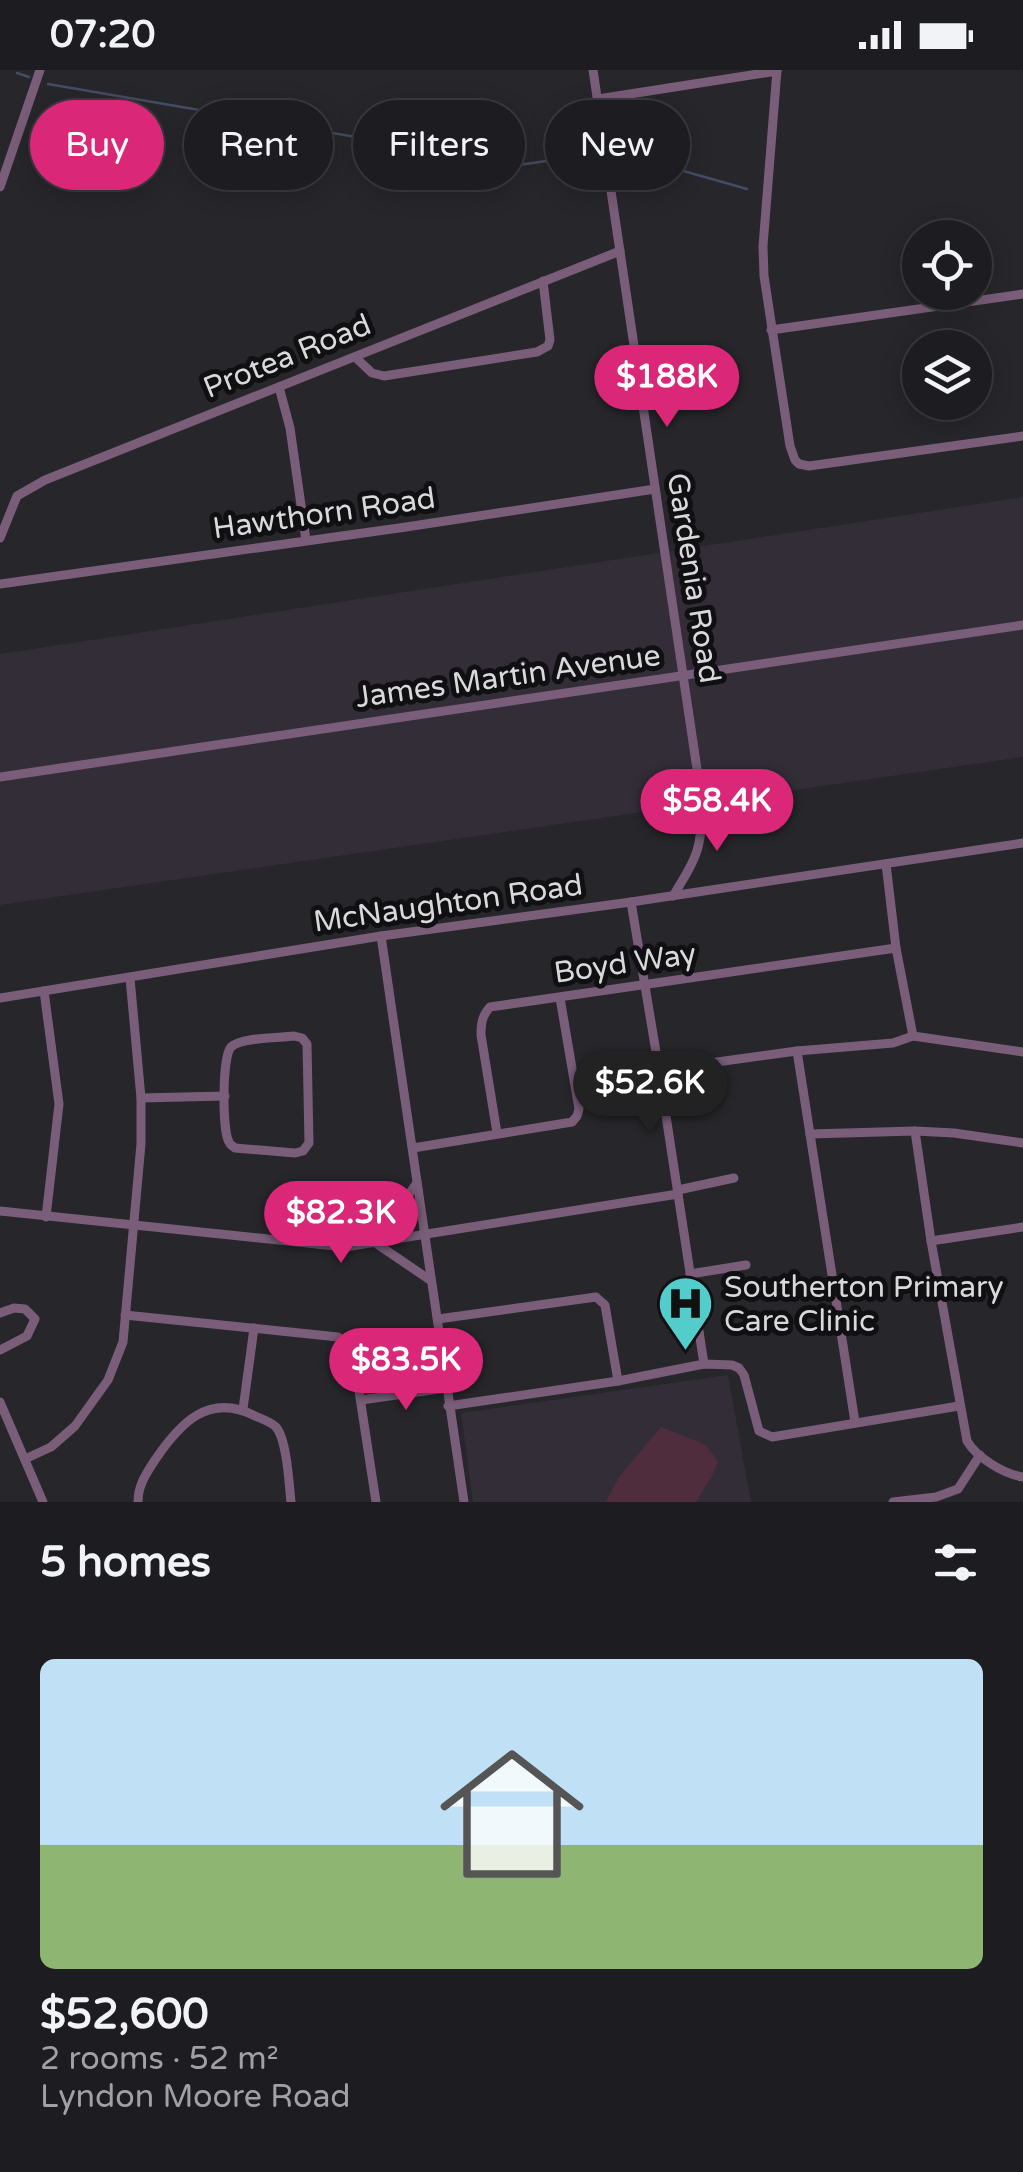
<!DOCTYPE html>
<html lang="en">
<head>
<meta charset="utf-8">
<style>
  body { margin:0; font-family:"Varela Round",sans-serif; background:#252529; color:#f1f3f6; height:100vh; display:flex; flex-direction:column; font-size:38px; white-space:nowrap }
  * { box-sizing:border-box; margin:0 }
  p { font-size:32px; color:#a0a1a5 }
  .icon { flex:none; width:55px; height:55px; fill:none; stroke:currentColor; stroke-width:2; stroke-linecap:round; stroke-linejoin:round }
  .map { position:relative; height:1432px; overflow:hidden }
  .details { display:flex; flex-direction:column; background:#1d1c20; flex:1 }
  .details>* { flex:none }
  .guide { position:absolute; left:30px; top:30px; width:965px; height:90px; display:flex; gap:20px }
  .buttons { position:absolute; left:902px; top:150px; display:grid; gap:20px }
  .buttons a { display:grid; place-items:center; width:90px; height:90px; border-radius:50%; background:#1d1c20; box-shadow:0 5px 25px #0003,0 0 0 2px #3b3a3e; font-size:50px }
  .price { position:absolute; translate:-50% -85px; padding:0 22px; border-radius:35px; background:#db2777; color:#fff; font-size:32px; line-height:65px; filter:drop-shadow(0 2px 5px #0008) }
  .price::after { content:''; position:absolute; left:50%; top:60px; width:30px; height:22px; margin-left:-15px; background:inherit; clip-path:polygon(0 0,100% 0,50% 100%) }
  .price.current { background:#222; color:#fff }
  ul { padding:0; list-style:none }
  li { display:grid; align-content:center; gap:20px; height:530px; padding:0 40px }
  li span { display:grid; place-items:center; height:310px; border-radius:15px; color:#555 }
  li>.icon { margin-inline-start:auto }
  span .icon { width:180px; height:180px; fill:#fffc; stroke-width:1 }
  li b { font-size:42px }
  h2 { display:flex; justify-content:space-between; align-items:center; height:120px; padding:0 40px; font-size:42px }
  .chip { padding:0 35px; border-radius:45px; background:#1d1c20; box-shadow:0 5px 25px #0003,0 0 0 2px #3b3a3e; font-size:35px; line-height:90px }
  .chip.current { background:#db2777; color:#fff }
  .status { display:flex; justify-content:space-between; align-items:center; height:70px; padding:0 50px; background:#1d1c20; direction:ltr }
  .status svg { height:28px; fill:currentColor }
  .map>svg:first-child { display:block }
  .built { fill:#322d37 }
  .green { fill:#4f2d3d }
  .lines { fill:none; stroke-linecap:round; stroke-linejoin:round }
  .stream { stroke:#434d63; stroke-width:2.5 }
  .minor { stroke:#7a5d79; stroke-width:9 }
  .labels { text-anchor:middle; stroke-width:10; stroke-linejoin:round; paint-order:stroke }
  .street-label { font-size:30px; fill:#d9d8da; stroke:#100f11 }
  .poi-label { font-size:30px; fill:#d9d8da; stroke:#100f11; text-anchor:start }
</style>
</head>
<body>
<div class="status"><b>07:20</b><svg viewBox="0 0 49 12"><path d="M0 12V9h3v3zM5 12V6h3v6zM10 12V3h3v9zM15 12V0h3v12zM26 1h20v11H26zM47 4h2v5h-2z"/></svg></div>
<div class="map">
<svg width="1023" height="1432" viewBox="0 0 1023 1432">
  <rect width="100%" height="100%" fill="#27262a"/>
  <g class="built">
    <path d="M1023,427V687L0,835V584Z"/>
    <path d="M728,1305L751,1432H473L461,1343Z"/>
  </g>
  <path class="green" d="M661,1357L706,1375L718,1392L712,1406L696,1432H606L619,1407Z"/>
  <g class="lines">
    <g class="stream">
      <path d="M17,3L29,7"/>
      <path d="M48,14L519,95L600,83"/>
      <path d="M613,81L747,119"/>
    </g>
    <g class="minor">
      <path d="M593,0L701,726C703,776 699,784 673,826"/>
      <path d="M777,0L763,176L764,206L790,376L795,390L799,394L809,396L1023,366"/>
      <path d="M598,29L777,1"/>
      <path d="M0,117L40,0"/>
      <path d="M771,260L1023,224"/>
      <path d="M355,287L372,303L384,306L537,282L548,276L550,270L543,211"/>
      <path d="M279,317L290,358L306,470"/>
      <path d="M0,468L17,426L45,410L620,181"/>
      <path d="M0,514L406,457L655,419"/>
      <path d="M0,707L1023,555"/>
      <path d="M886,794L896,878L913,966"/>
      <path d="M631,832L659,1000L704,1294"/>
      <path d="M381,866L464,1432"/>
      <path d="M44,921L59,1034L46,1147"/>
      <path d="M0,928L381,866L631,832L1023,773"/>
      <path d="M294,966L302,968L307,974L309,1073L303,1081L295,1083L235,1078C233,1076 230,1075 229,1072C222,1060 222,987 231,977C241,967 280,968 294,966Z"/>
      <path d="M797,981L855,1352"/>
      <path d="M659,1000L797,981L893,973L913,966L1023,982"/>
      <path d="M141,1028L225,1026"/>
      <path d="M915,1061L931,1171L967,1371C977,1388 1004,1404 1023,1407"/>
      <path d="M497,1063L481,965C481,953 482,946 490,937L896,878"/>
      <path d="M810,1064L915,1061L954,1063L1023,1073"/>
      <path d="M413,1078L572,1052L577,1046L579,1039L560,928"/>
      <path d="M417,1113L374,1172L430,1210"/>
      <path d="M678,1120L734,1108"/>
      <path d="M0,1141L345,1177L678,1124"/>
      <path d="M931,1171L1023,1157"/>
      <path d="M690,1204L746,1195"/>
      <path d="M0,1243L14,1238L25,1239L35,1249L27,1266L0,1280"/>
      <path d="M125,1245L338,1267L347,1273L353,1282L376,1432"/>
      <path d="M438,1249L596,1227L605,1235L618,1311"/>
      <path d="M361,1330L446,1318"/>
      <path d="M0,1332L43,1432"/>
      <path d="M448,1336L618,1311L704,1294L732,1295L739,1298L744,1305L759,1361L772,1367L959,1336"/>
      <path d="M243,1339L254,1258"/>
      <path d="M25,1389L51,1377L75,1356L108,1310L123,1272L141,1074V1028L130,908"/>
      <path d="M138,1432C138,1415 146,1404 155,1390C180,1353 209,1322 255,1346C262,1349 271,1352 276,1357C287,1370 289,1414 291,1432"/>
      <path d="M893,1432L936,1427L958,1419L980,1385"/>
    </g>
  </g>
  <defs>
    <symbol id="hospital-pin" viewBox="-11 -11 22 30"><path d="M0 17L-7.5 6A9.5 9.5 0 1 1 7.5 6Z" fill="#52cdcc" stroke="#100f11"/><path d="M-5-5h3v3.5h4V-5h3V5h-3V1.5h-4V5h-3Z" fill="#111"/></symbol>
  </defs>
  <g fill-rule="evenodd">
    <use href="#hospital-pin" x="654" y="1202" width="63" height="86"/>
  </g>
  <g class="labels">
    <g class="street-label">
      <text transform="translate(287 286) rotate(-22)" y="10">Protea Road</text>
      <text transform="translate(324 443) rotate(-8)" y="10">Hawthorn Road</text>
      <text transform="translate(694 508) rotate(81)" y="10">Gardenia Road</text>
      <text transform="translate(508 606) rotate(-8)" y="10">James Martin Avenue</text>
      <text transform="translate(448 833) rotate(-8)" y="10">McNaughton Road</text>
      <text transform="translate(625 893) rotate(-8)" y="10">Boyd Way</text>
    </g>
    <g class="poi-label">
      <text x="724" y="1227">Southerton Primary<tspan x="724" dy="34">Care Clinic</tspan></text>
    </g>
  </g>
</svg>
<div class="buttons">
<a><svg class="icon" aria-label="locate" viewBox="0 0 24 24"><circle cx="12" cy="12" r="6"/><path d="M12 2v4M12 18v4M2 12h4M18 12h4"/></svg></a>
<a><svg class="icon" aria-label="layers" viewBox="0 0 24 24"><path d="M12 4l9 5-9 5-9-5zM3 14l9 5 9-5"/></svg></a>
</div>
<b class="price" style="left:667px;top:360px">$188K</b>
<b class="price" style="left:717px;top:784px">$58.4K</b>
<b class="price current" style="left:650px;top:1066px">$52.6K</b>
<b class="price" style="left:341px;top:1196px">$82.3K</b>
<b class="price" style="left:406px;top:1343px">$83.5K</b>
<div class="guide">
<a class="chip current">Buy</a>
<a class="chip">Rent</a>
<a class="chip">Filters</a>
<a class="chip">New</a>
</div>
</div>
<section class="details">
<h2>5 homes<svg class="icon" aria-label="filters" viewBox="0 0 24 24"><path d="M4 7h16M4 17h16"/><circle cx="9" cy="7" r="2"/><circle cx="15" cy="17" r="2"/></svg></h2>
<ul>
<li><span style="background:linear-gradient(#bfe0f5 60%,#8fb573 0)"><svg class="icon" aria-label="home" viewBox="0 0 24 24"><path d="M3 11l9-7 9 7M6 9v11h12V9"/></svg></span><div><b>$52,600</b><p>2 rooms · 52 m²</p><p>Lyndon Moore Road</p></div></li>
</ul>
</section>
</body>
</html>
